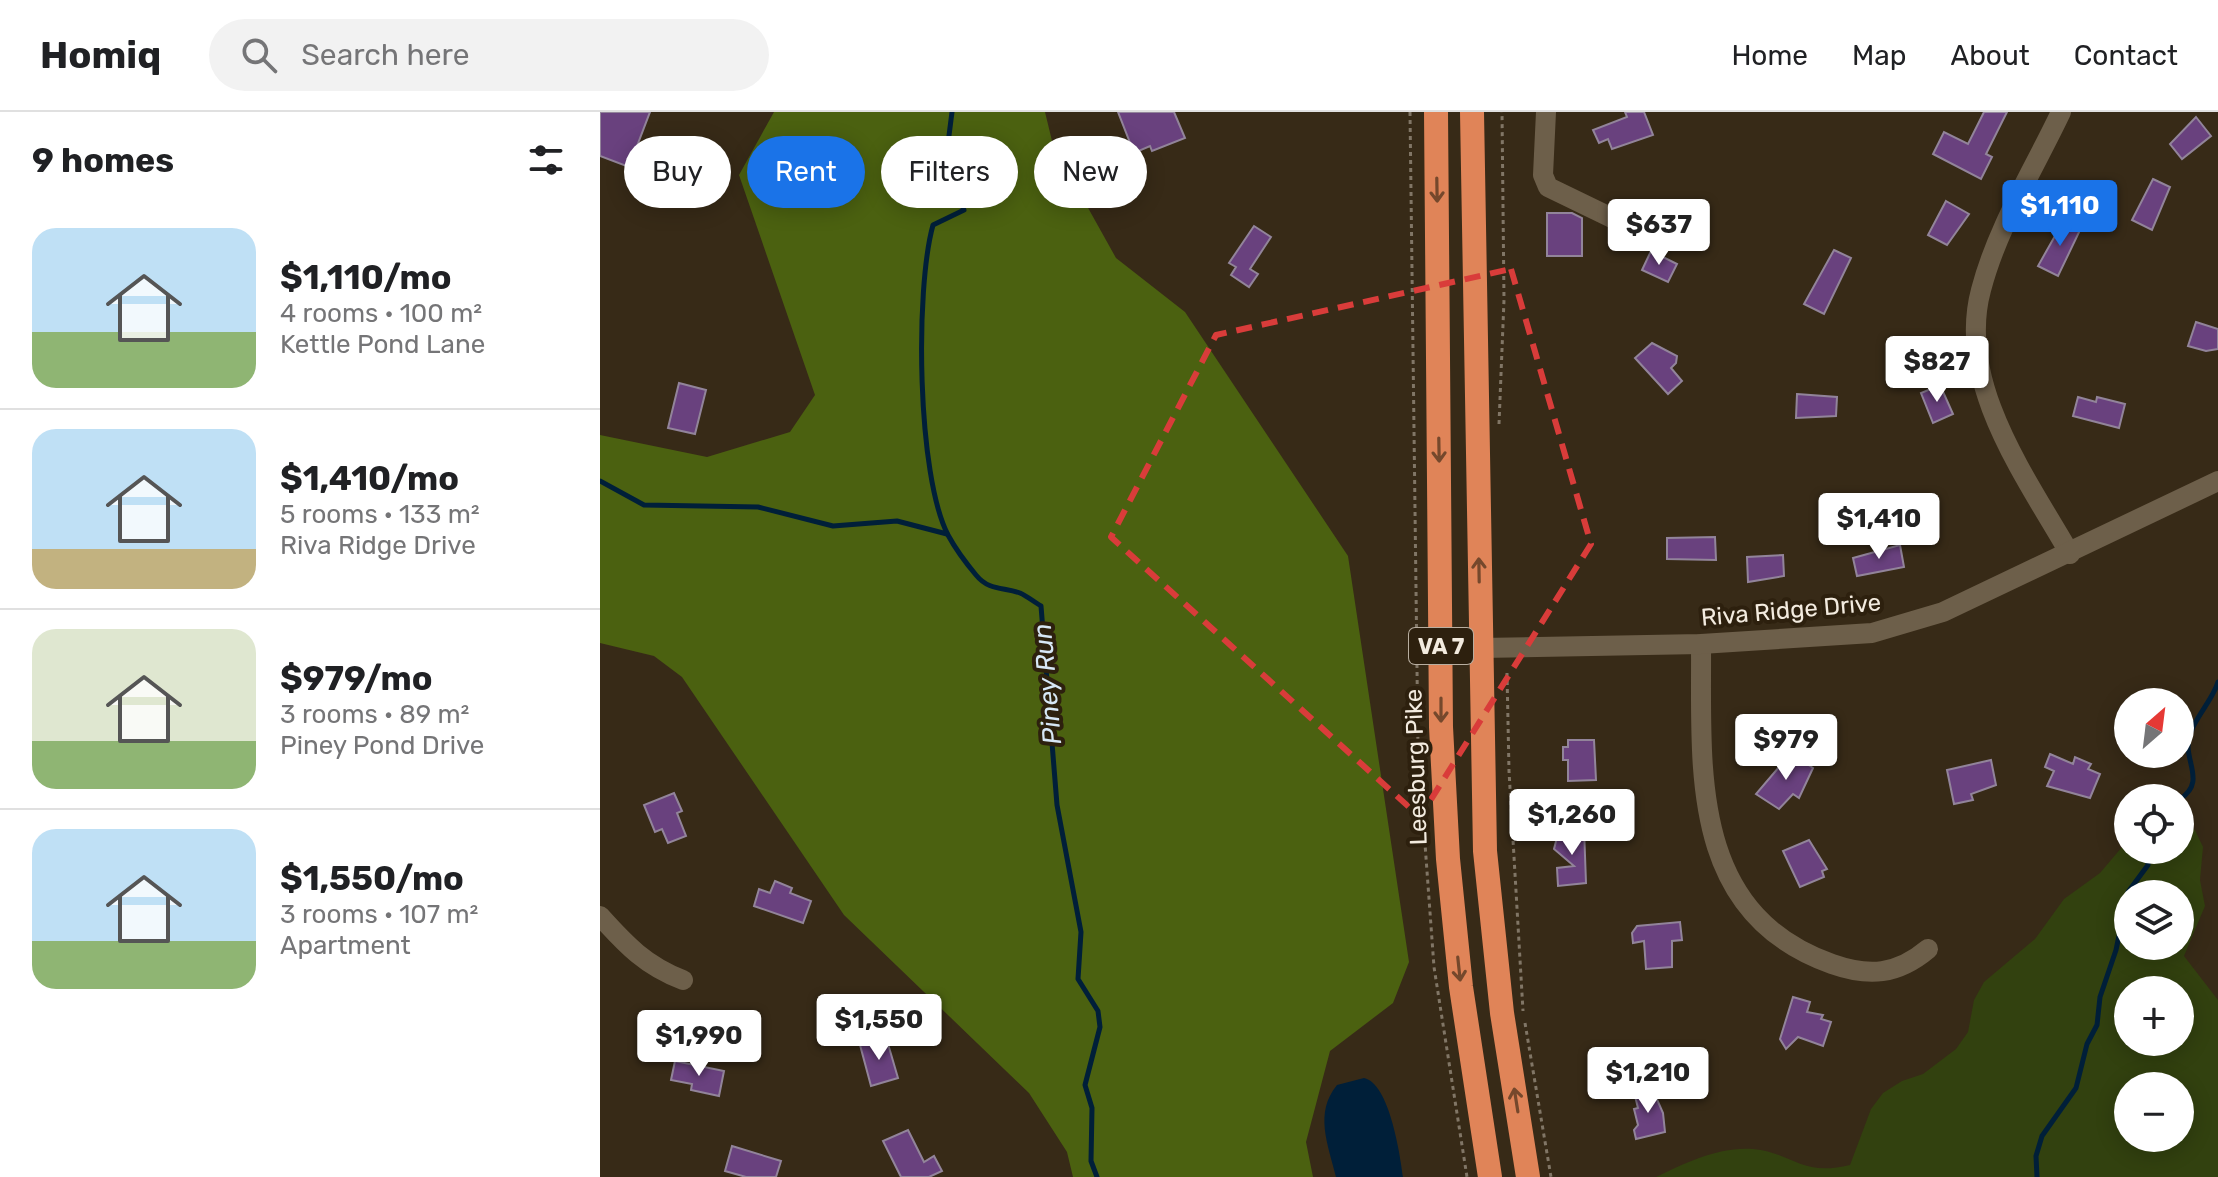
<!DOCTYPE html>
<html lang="en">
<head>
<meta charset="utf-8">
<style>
  body { margin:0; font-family:Rubik,sans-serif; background:#f2f2f2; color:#202124; height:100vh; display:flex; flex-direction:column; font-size:30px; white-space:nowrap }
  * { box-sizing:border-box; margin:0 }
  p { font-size:26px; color:#757577 }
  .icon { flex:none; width:44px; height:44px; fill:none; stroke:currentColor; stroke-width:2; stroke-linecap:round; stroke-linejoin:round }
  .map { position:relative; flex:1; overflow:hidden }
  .panel { display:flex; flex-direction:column; background:#fff; width:600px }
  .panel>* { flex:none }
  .hud { position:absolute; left:24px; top:24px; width:760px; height:72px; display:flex; gap:16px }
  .needle { width:52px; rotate:28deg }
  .controls { position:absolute; left:1514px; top:576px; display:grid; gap:16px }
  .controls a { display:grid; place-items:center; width:80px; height:80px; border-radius:50%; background:#fff; box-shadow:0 4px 20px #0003; font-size:40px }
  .price { position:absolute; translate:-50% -68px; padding:0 18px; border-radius:8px; background:#fff; color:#222; font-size:26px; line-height:52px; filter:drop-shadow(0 2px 4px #0008) }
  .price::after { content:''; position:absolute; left:50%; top:48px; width:24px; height:18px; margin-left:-12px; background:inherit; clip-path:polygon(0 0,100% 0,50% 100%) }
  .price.current { background:#1a73e8; color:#fff }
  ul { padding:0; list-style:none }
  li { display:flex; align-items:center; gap:24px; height:200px; padding:0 32px }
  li+li { border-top:2px solid #e0e0e0 }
  li span { display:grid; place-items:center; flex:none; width:224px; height:160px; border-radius:24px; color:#555 }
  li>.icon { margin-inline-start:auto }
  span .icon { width:96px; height:96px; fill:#fffc; stroke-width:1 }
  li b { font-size:34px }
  h2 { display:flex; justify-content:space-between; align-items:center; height:96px; padding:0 32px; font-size:34px }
  .pill { padding:0 28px; border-radius:36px; background:#fff; box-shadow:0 4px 20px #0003; font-size:28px; line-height:72px }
  .pill.current { background:#1a73e8; color:#fff }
  header { display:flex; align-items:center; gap:48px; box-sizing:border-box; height:112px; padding:0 40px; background:#fff; border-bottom:2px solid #e0e0e0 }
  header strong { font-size:38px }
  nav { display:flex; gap:44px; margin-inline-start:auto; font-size:28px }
  .search { width:560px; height:72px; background:#f2f2f2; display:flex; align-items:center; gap:20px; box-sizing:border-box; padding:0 28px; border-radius:44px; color:#757577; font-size:30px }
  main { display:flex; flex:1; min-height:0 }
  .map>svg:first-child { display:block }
  .green { fill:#32410f; fill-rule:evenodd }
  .forest { fill:#4b6110 }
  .water { fill:#001f39 }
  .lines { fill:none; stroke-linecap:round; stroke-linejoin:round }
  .stream { stroke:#001f39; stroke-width:5 }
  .building { fill:#69417e; stroke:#92849a; stroke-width:2 }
  .path { stroke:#817666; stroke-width:3; stroke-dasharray:4 4; stroke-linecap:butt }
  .minor { stroke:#6d5f4a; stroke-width:20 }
  .highway { stroke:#e08458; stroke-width:24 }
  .oneway { stroke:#75482c }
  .marked { fill:none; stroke:#d93c3a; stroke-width:6; stroke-dasharray:16 10; stroke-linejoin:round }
  .labels { text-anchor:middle; stroke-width:8; stroke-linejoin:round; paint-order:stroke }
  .shield { fill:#2d200e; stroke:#b8aea0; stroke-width:2 }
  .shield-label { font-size:22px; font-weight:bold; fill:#f3ebdf }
  .street-label { font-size:24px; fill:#f3ebdf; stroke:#2d200e }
  .water-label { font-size:26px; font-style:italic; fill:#d7e7f6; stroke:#2d200e }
</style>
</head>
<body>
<header>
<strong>Homiq</strong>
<div class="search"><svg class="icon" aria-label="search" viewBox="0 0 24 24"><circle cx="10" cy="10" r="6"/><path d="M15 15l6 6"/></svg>Search here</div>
<nav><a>Home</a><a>Map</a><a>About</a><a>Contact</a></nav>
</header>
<main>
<section class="panel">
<h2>9 homes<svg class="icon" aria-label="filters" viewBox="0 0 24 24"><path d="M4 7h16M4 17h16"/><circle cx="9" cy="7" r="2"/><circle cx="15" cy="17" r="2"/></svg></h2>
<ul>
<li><span style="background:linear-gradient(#bfe0f5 65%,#8fb573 0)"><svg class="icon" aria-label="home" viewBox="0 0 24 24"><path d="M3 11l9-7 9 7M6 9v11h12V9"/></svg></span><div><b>$1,110/mo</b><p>4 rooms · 100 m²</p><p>Kettle Pond Lane</p></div></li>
<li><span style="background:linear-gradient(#bfe0f5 75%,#c2b280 0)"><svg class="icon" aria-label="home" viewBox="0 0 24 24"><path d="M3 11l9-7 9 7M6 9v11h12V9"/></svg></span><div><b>$1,410/mo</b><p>5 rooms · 133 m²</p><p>Riva Ridge Drive</p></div></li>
<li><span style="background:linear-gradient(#dfe7d0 70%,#8fb573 0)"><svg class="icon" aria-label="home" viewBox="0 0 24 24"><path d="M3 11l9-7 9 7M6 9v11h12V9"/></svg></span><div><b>$979/mo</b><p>3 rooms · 89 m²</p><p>Piney Pond Drive</p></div></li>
<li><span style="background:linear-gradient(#bfe0f5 70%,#8fb573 0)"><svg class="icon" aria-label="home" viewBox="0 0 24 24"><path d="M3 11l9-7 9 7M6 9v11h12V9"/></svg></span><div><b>$1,550/mo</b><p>3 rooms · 107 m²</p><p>Apartment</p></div></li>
</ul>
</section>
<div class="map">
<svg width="1618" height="1065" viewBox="0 0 1618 1065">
  <rect width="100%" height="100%" fill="#372a17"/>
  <path class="green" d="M1580,708L1595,718L1603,735L1600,768L1605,794L1584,844L1618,888V1065H1056C1084,1051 1121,1034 1153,1037C1193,1041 1201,1065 1250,1053L1271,997L1283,981L1302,969L1323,962L1356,937L1368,920L1374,888L1384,870L1435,827L1464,787L1500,761L1528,728V738H1580ZM1528,782H1580V834H1528ZM1528,878H1580V930H1528ZM1528,974H1580V1026H1528Z"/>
  <path class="forest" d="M174,0H445L453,33L516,146L585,200L748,444L809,850L793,891L730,939L706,1030L713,1065H473L467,1040L429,981L244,803L82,565L54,544L0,531V323L107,345L190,320L215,283L139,63Z"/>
  <path class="water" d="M764,966C789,971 800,1041 803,1065H736C728,1032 714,1001 737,973Z"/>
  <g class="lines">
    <g class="stream">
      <path d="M352,0L345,55L364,98L333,113C315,178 317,363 348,423C355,436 366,451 376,463C389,479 403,475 420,481C427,484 434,490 441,494L457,693L481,820L478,867L498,899L500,915L485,973L492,996L491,1049L497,1065"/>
      <path d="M0,369L44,393L158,395L233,414L297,409L347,422"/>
      <path d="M1580,687C1603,672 1589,655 1588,635C1588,611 1612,591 1618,570"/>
      <path d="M1437,1065L1436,1044L1442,1024L1476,976L1487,932L1497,913L1500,885L1516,838L1528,780L1548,753L1549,738"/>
    </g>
  </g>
  <g class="building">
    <path d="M0,0H50L29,55L0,44Z"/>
    <path d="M518,0H574L585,26L552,39L550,34L534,41Z"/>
    <path d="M1025,0H1044L1053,23L1012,37L1008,27L999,31L993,18L1027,5Z"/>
    <path d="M1384,0H1407L1386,42L1392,45L1381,67L1333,42L1344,20L1368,32Z"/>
    <path d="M1596,5L1611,24L1582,47L1570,32Z"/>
    <path d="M1553,67L1570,75L1552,118L1532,108Z"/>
    <path d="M1346,89L1369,102L1347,133L1328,123Z"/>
    <path d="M947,101H972L982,106V144H947Z"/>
    <path d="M1464,108L1481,116L1458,164L1438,154Z"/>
    <path d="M654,114L671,125L650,157L658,162L649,175L631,163L636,155L629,151Z"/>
    <path d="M1234,138L1251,146L1224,202L1204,192Z"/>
    <path d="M1051,139L1077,152L1068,170L1042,158Z"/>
    <path d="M1596,210L1618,217V237L1606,239L1588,234Z"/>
    <path d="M1052,231L1077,244L1076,251L1071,256L1082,269L1068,282L1035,246Z"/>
    <path d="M79,271L106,278L95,322L68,316Z"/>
    <path d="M1340,273L1353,302L1333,311L1321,281Z"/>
    <path d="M1197,282L1237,285L1236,304L1196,306Z"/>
    <path d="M1478,285L1496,290L1497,285L1525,292L1519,316L1473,304Z"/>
    <path d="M1115,425L1116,448L1067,447V426Z"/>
    <path d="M1300,433L1304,455L1257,464L1253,446Z"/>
    <path d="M1183,443L1184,464L1148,470L1147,445Z"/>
    <path d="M968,628H994L996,668L968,669V648H963V635H968Z"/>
    <path d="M1191,641L1213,656L1199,686L1193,682L1179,697L1156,682Z"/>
    <path d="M1450,642L1473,652L1475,645L1491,652L1488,657L1500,662L1490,686L1447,674L1454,659L1445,655Z"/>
    <path d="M1391,648L1396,673L1371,682L1373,688L1354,692L1347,658Z"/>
    <path d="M74,681L82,699L77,701L86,724L68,731L62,717L55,720L44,693Z"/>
    <path d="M984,716L986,771L958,774L957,756L974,754L954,737L959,718Z"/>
    <path d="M1209,728L1227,757L1222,759L1224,765L1200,775L1183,739Z"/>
    <path d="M175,769L192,776L190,781L211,789L203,811L154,794L159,777L170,781Z"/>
    <path d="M1080,810L1082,828L1072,829V855L1046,857L1044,829L1033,831L1032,821L1037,814Z"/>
    <path d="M1193,885L1210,890L1207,900L1223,903L1221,907L1231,910L1223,934L1198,925L1186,937L1180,927Z"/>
    <path d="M286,925L298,966L271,974L260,933Z"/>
    <path d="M75,949L124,959L119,984L91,978L92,972L71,968Z"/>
    <path d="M1052,976L1063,1001L1065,1020L1036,1027L1034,1018L1038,1013L1034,997L1038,996L1034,980Z"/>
    <path d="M308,1018L324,1050L334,1044L342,1059L329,1065H301L283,1029Z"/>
    <path d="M132,1034L181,1049L176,1065H146L125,1059Z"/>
  </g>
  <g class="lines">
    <g class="path">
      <path d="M810,0L818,636L834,855L867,1065"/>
      <path d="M899,312L904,188L902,0"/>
      <path d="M907,561L909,659L923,899"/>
      <path d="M925,911L951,1065"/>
    </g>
    <g class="minor">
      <path d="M946,0L943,63L948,75L1043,121"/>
      <path d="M1461,0C1434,57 1397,116 1381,178C1356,271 1426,365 1470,442"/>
      <path d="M1101,532C1102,655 1087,801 1232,852C1269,865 1297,863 1328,837"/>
      <path d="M880,536L1101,532L1272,521L1343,500L1618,369"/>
      <path d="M0,804C26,833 46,854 83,868"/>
    </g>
    <g class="highway">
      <path d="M836,0L841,615L848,747L861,875L890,1065"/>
      <path d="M872,0L885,739L902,901L928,1065"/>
    </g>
  </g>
  <defs><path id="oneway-shaft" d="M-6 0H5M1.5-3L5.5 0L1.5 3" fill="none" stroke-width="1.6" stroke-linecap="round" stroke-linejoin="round" transform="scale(2)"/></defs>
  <g class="oneway">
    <use href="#oneway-shaft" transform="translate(837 78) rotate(89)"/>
    <use href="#oneway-shaft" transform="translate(839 338) rotate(89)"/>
    <use href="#oneway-shaft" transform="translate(879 458) rotate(-91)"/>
    <use href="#oneway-shaft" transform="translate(841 598) rotate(90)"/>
    <use href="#oneway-shaft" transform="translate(859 857) rotate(84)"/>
    <use href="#oneway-shaft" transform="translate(916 988) rotate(-99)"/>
  </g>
  <path class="marked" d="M911,157L991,432L820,705L511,425L616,223Z"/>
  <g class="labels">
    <rect class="shield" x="809" y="516" width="64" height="36" rx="6"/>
    <g class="shield-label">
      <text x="841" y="542">VA 7</text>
    </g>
    <g class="street-label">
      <text transform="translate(1191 498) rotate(-5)" y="8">Riva Ridge Drive</text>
      <text transform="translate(816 655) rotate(-92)" y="8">Leesburg Pike</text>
    </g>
    <g class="water-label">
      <text transform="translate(447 572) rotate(-95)" y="9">Piney Run</text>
    </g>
  </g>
</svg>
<div class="controls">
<a><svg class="needle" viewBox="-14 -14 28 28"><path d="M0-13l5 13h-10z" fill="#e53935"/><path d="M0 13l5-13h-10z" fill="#757577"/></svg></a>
<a><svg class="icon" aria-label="locate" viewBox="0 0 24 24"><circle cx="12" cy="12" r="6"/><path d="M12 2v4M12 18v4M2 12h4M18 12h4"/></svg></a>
<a><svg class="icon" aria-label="layers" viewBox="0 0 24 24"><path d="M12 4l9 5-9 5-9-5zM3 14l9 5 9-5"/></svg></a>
<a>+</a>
<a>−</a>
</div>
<b class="price current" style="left:1460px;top:136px">$1,110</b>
<b class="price" style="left:1059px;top:155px">$637</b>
<b class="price" style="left:1337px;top:292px">$827</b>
<b class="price" style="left:1279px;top:449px">$1,410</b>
<b class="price" style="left:1186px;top:670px">$979</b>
<b class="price" style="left:972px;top:745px">$1,260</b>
<b class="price" style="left:279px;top:950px">$1,550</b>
<b class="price" style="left:99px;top:966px">$1,990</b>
<b class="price" style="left:1048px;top:1003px">$1,210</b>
<div class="hud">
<a class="pill">Buy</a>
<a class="pill current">Rent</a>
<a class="pill">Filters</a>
<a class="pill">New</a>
</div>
</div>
</main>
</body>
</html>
